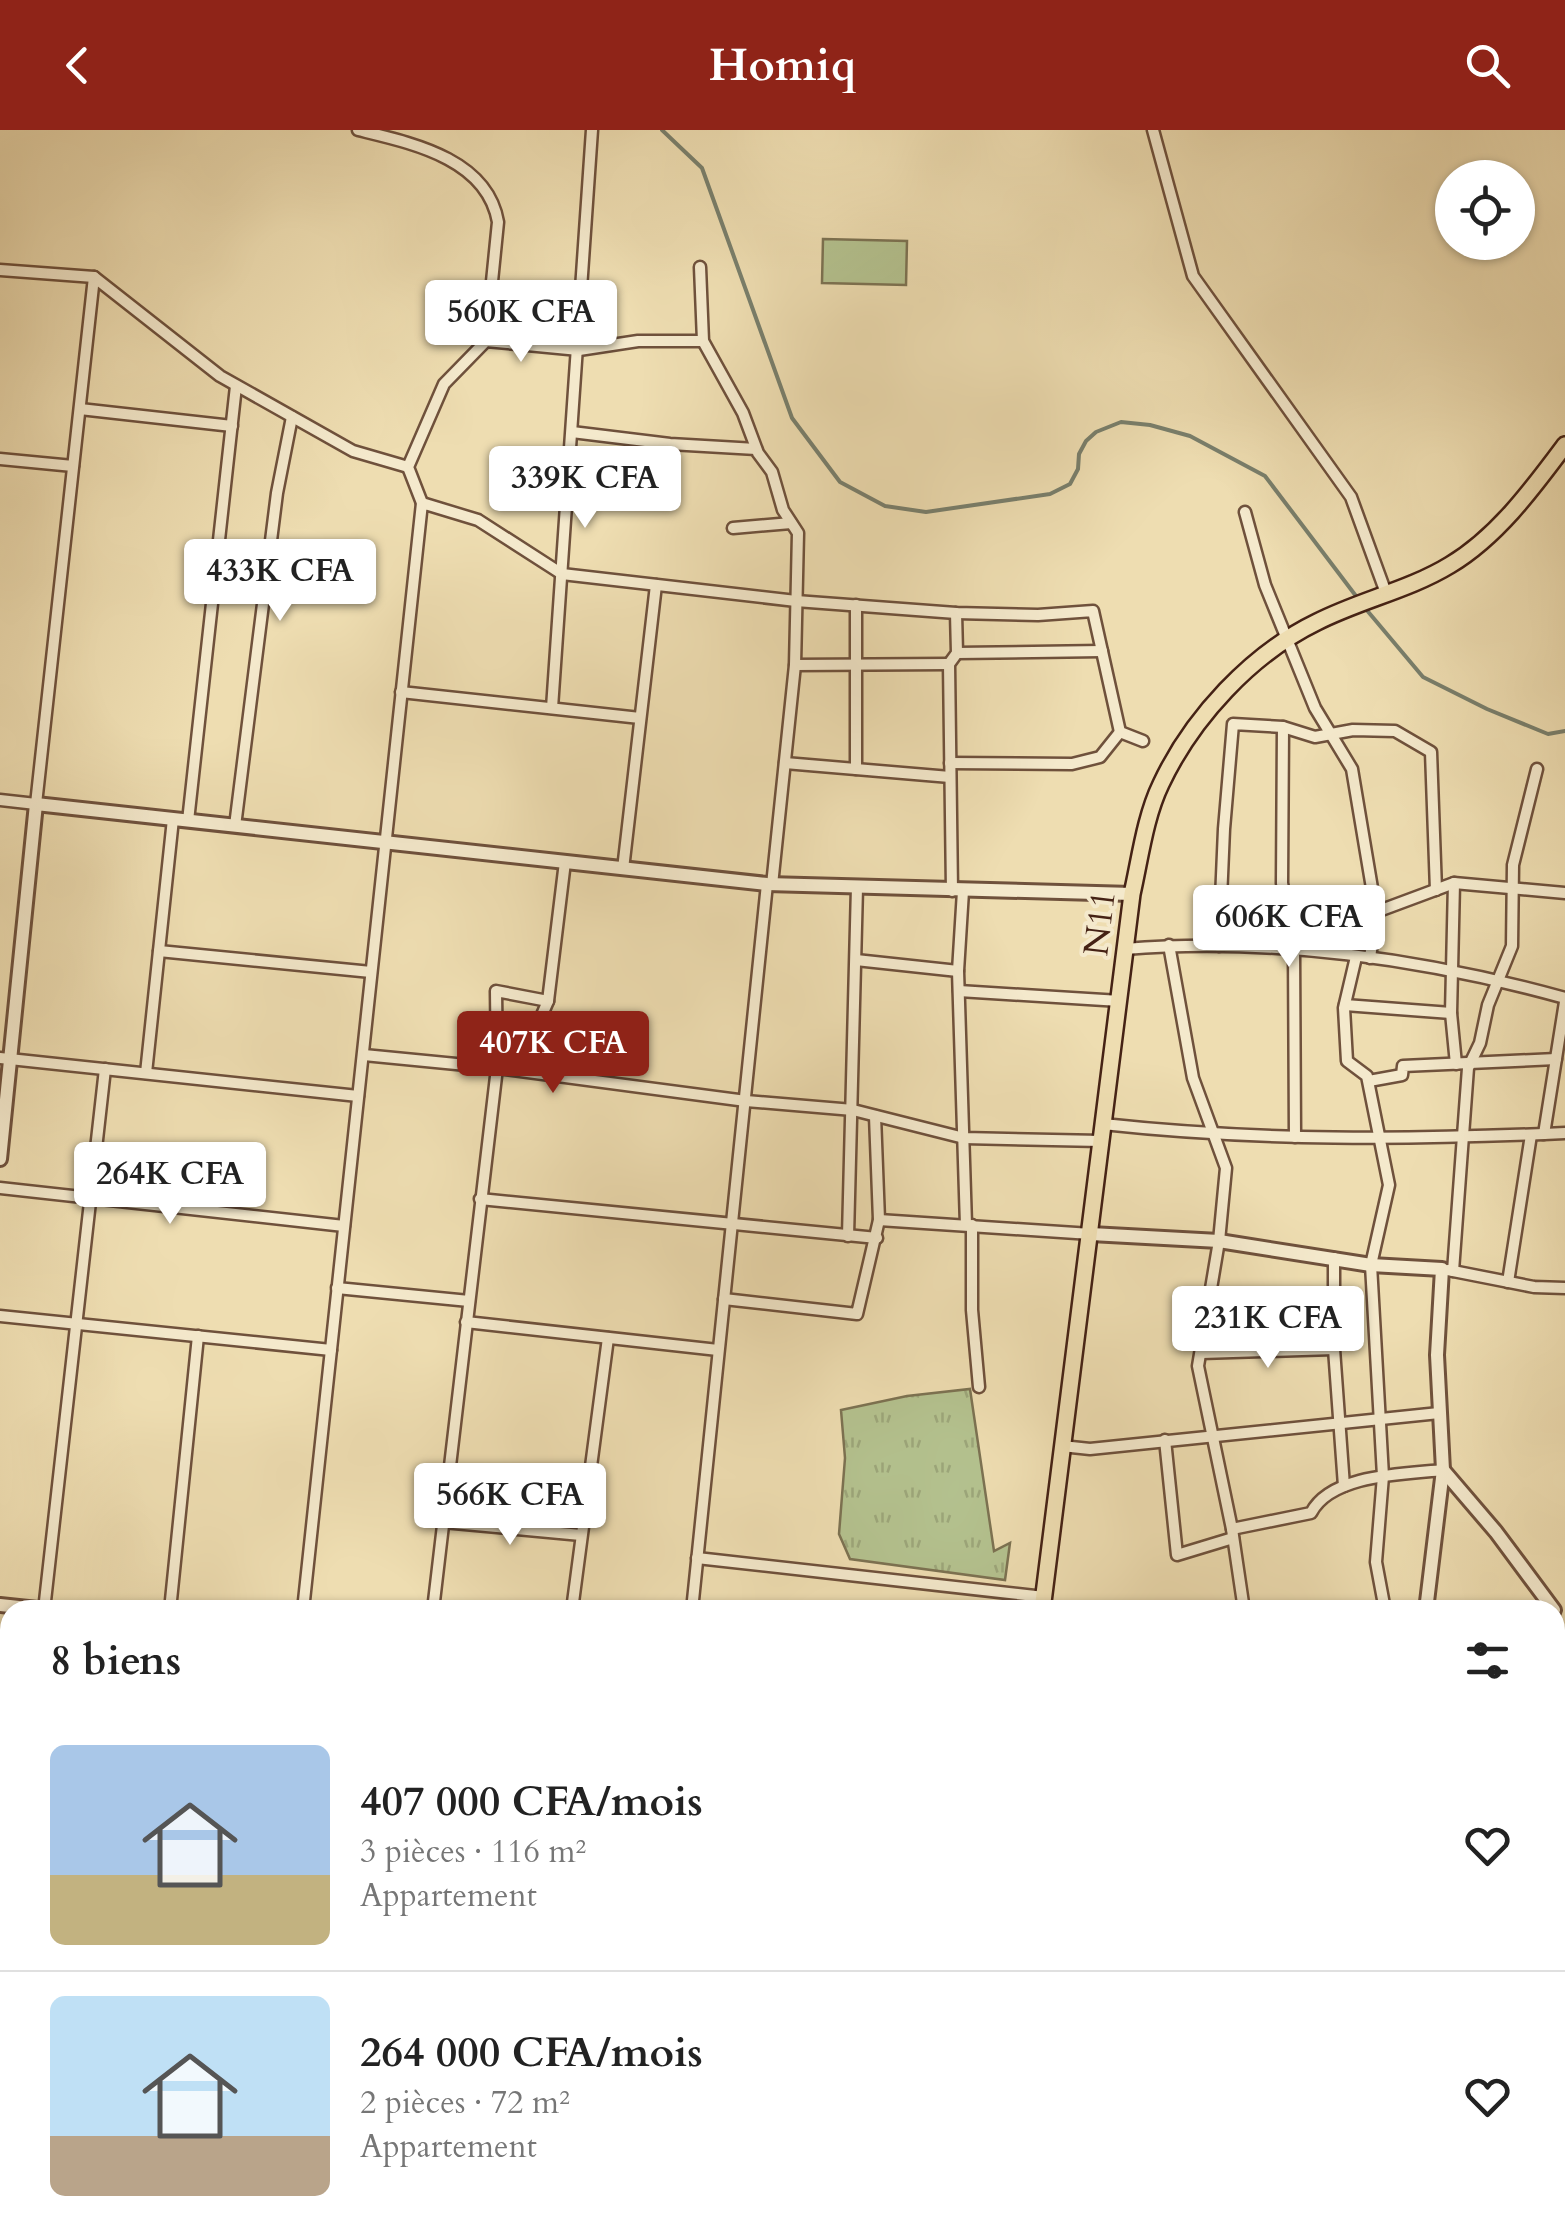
<!DOCTYPE html>
<html lang="fr">
<head>
<meta charset="utf-8">
<style>
  body { margin:0; font-family:Cardo,serif; background:#f6f6f6; color:#222; height:100vh; display:flex; flex-direction:column; font-size:38px; white-space:nowrap }
  * { box-sizing:border-box; margin:0 }
  p { font-size:32px; color:#767676 }
  .icon { flex:none; width:55px; height:55px; fill:none; stroke:currentColor; stroke-width:2; stroke-linecap:round; stroke-linejoin:round }
  .map { position:relative; flex:1; overflow:hidden }
  .drawer { position:absolute; left:0px; top:1470px; width:1565px; height:640px; display:flex; flex-direction:column; background:#fff; border-radius:30px 30px 0 0; box-shadow:0 2px 8px #0004 }
  .drawer>* { flex:none }
  .fabs { position:absolute; left:1435px; top:30px; display:grid; gap:20px }
  .fabs a { display:grid; place-items:center; width:100px; height:100px; border-radius:50%; background:#fff; box-shadow:0 2px 8px #0004; font-size:50px }
  .price { position:absolute; translate:-50% -85px; padding:0 22px; border-radius:10px; background:#fff; color:#222; font-size:32px; line-height:65px; filter:drop-shadow(0 2px 5px #0008) }
  .price::after { content:''; position:absolute; left:50%; top:60px; width:30px; height:22px; margin-left:-15px; background:inherit; clip-path:polygon(0 0,100% 0,50% 100%) }
  .price.current { background:#8f2418; color:#fff }
  ul { padding:0; list-style:none }
  li { display:flex; align-items:center; gap:30px; height:250px; padding:0 50px }
  li+li { border-top:2px solid #e0e0e0 }
  li span { display:grid; place-items:center; flex:none; width:280px; height:200px; border-radius:15px; color:#555 }
  li>.icon { margin-inline-start:auto }
  span .icon { width:120px; height:120px; fill:#fffc; stroke-width:1 }
  li b { font-size:42px }
  h2 { display:flex; justify-content:space-between; align-items:center; height:120px; padding:0 50px; font-size:42px }
  header { display:flex; justify-content:space-between; align-items:center; height:130px; padding:0 50px; background:#8f2418; color:#fff; font-size:45px; font-weight:700 }
  .map>svg:first-child { display:block }
  .grass { fill:url(#grass-tufts); stroke:#7c7252; stroke-width:2.5 }
  .garden { fill:#b4c28f; stroke:#7c7252; stroke-width:2.5 }
  .lines { fill:none; stroke-linecap:round; stroke-linejoin:round }
  .stream { stroke:#797f6c; stroke-width:4 }
  .minor-casing { stroke:#6f513c; stroke-width:15 }
  .tertiary-casing { stroke:#6f513c; stroke-width:18 }
  .primary-casing { stroke:#452215; stroke-width:20 }
  .minor { stroke:#f4e9cc; stroke-width:10 }
  .tertiary { stroke:#f4e9cc; stroke-width:12 }
  .primary { stroke:#eeddb1; stroke-width:15 }
  .labels { text-anchor:middle; stroke-width:8; stroke-linejoin:round; paint-order:stroke }
  .street-label { font-size:35px; fill:#452215; stroke:#f4e9cc }
</style>
</head>
<body>
<header><svg class="icon" aria-label="back" viewBox="0 0 24 24"><path d="M15 5l-7 7 7 7"/></svg>Homiq<svg class="icon" aria-label="search" viewBox="0 0 24 24"><circle cx="10" cy="10" r="6"/><path d="M15 15l6 6"/></svg></header>
<div class="map">
<svg width="1565" height="2110" viewBox="0 0 1565 2110">
  <defs>
    <pattern id="grass-tufts" width="24" height="20" patternUnits="userSpaceOnUse" patternTransform="scale(2.5)"><rect width="24" height="20" fill="#b4c28f"/><path d="M3 7l-1-3M5 7V3M7 7l1-3M15 17l-1-3M17 17v-4M19 17l1-3" fill="none" stroke="#9ca67a"/></pattern>
  </defs>
  <rect width="100%" height="100%" fill="#eeddb1"/>
  <filter id="stains"><feTurbulence type="fractalNoise" baseFrequency=".002" numOctaves="4"/><feColorMatrix values="0 0 0 0 .2 0 0 0 0 .09 0 0 0 0 .02 0 0 0 .5 -.17"/></filter>
  <radialGradient id="worn" r=".72"><stop offset=".6" stop-color="#630" stop-opacity="0"/><stop offset="1" stop-color="#630" stop-opacity=".3"/></radialGradient>
  <path class="grass" d="M970,1259L994,1421L1010,1413L1005,1450L850,1429L839,1404L845,1328L841,1280L907,1266Z"/>
  <path class="garden" d="M823,109L907,111L906,155L822,153Z"/>
  <g class="lines">
    <g class="stream">
      <path d="M662,0L702,38L792,288L840,352L885,376L926,382L1050,364L1070,354L1078,339L1079,324L1086,311L1096,302L1121,292L1150,295L1190,306L1265,346L1359,470"/>
      <path d="M1365,478L1423,547L1487,579L1548,604L1565,601"/>
    </g>
    <defs>
      <g id="minor">
        <path d="M358,0C411,13 487,28 498,92L486,211"/>
        <path d="M1153,0L1193,146L1351,367L1386,463"/>
        <path d="M700,137L703,211L743,283L758,323L772,342L783,380L798,403L795,535L772,755"/>
        <path d="M0,140L94,147L220,246L353,321L408,337"/>
        <path d="M80,279L232,296"/>
        <path d="M572,302L670,314L756,319"/>
        <path d="M0,329L73,336"/>
        <path d="M422,373L408,337L444,254L486,211L579,220L638,211H703"/>
        <path d="M1245,382L1265,455L1315,578L1352,639L1376,782L1370,828"/>
        <path d="M733,398L791,393"/>
        <path d="M957,523L1102,521"/>
        <path d="M795,535L949,534"/>
        <path d="M401,562L640,588"/>
        <path d="M552,578L592,0"/>
        <path d="M1283,597L1282,753L1294,820L1295,1007"/>
        <path d="M785,633L950,647"/>
        <path d="M950,633L1072,634L1100,627L1120,602"/>
        <path d="M856,639V475"/>
        <path d="M0,670L36,674L94,147"/>
        <path d="M188,691L236,256"/>
        <path d="M235,696L277,363L292,287"/>
        <path d="M623,739L656,455"/>
        <path d="M1454,753L1451,883L1456,934"/>
        <path d="M952,761L949,534L957,523L956,483"/>
        <path d="M963,761L958,841L966,1095"/>
        <path d="M1376,782L1454,753L1565,763"/>
        <path d="M1169,815L1193,948L1226,1038L1219,1111L1198,1236L1232,1399L1244,1480"/>
        <path d="M1219,816L1224,699L1233,594L1283,597L1315,607L1353,600L1395,601L1431,622L1436,760"/>
        <path d="M1125,819C1271,807 1425,829 1565,868"/>
        <path d="M159,821L371,842"/>
        <path d="M1356,827L1344,878L1347,931L1367,946L1389,1055L1371,1135L1383,1346L1376,1432L1385,1480"/>
        <path d="M856,830L958,841"/>
        <path d="M959,861L1120,871"/>
        <path d="M1345,875L1451,883"/>
        <path d="M364,925L497,938L746,971L853,980L964,1008L1101,1011"/>
        <path d="M0,928L358,966"/>
        <path d="M497,938L496,861L548,871"/>
        <path d="M146,943L173,689"/>
        <path d="M1369,951L1402,945L1403,936L1556,929"/>
        <path d="M1103,994C1259,1011 1409,1010 1565,1003"/>
        <path d="M1544,1004L1565,872"/>
        <path d="M0,1058L344,1096"/>
        <path d="M480,1069L877,1108"/>
        <path d="M879,1090L1091,1104"/>
        <path d="M972,1095V1180L979,1257"/>
        <path d="M848,1106L857,757"/>
        <path d="M1334,1128V1219L1344,1356"/>
        <path d="M1448,1140L1534,1157L1565,1158"/>
        <path d="M1453,1141L1468,938L1480,913L1488,875L1512,816L1513,735L1537,639"/>
        <path d="M1508,1152L1531,1005"/>
        <path d="M337,1158L469,1171"/>
        <path d="M724,1169L857,1184L879,1090L875,986"/>
        <path d="M0,1186L331,1220"/>
        <path d="M466,1192L718,1220"/>
        <path d="M1201,1223L1334,1219"/>
        <path d="M1165,1310L1177,1425L1233,1408"/>
        <path d="M1062,1316L1090,1319L1439,1283"/>
        <path d="M443,1392L581,1405"/>
        <path d="M1232,1399L1311,1383C1331,1344 1405,1344 1443,1340"/>
        <path d="M697,1428L1044,1467"/>
        <path d="M44,1480L105,939"/>
        <path d="M170,1480L198,1206"/>
        <path d="M303,1480L422,373L478,390L562,444L796,471L956,483L1038,485L1093,481L1120,602L1143,611"/>
        <path d="M433,1480L497,938L526,922L548,871L565,732"/>
        <path d="M572,1480L608,1208"/>
        <path d="M692,1480L767,754"/>
        <path d="M0,1611L10,1612"/>
        <path d="M1555,1648L1565,1660"/>
        <path d="M0,1712L10,1713"/>
        <path d="M1555,1778L1565,1780"/>
        <path d="M0,1795L10,1796"/>
        <path d="M1555,1889L1565,1890"/>
        <path d="M1555,2050L1565,2043"/>
        <path d="M623,2110L624,2100"/>
        <path d="M1179,2110L1180,2100"/>
        <path d="M1400,2110L1401,2100"/>
        <path d="M1490,2110L1491,2100"/>
      </g>
      <g id="tertiary">
        <path d="M0,1029L36,674L767,754L1132,764"/>
        <path d="M1091,1104L1219,1111L1371,1135L1442,1139L1437,1225L1443,1340L1426,1480"/>
        <path d="M1443,1340L1496,1402L1554,1480"/>
        <path d="M0,1475L47,1480"/>
        <path d="M1555,1567L1565,1560"/>
        <path d="M1555,2095L1565,2097"/>
      </g>
      <g id="primary">
        <path d="M1042,1480L1132,764C1140,729 1145,687 1161,654C1192,588 1251,524 1317,492C1360,470 1409,460 1450,435C1497,407 1533,358 1565,315"/>
        <path d="M953,2110L954,2100"/>
      </g>
    </defs>
    <use href="#minor" class="minor-casing"/>
    <use href="#tertiary" class="tertiary-casing"/>
    <use href="#primary" class="primary-casing"/>
    <use href="#minor" class="minor"/>
    <use href="#tertiary" class="tertiary"/>
    <use href="#primary" class="primary"/>
  </g>
  <g class="labels">
    <g class="street-label">
      <text transform="translate(1099 793) rotate(-83)" y="12">N11</text>
    </g>
  </g>
  <rect width="100%" height="100%" filter="url(#stains)"/>
  <rect width="100%" height="100%" fill="url(#worn)"/>
</svg>
<div class="fabs">
<a><svg class="icon" aria-label="locate" viewBox="0 0 24 24"><circle cx="12" cy="12" r="6"/><path d="M12 2v4M12 18v4M2 12h4M18 12h4"/></svg></a>
</div>
<b class="price" style="left:521px;top:235px">560K CFA</b>
<b class="price" style="left:585px;top:401px">339K CFA</b>
<b class="price" style="left:280px;top:494px">433K CFA</b>
<b class="price" style="left:1289px;top:840px">606K CFA</b>
<b class="price current" style="left:553px;top:966px">407K CFA</b>
<b class="price" style="left:170px;top:1097px">264K CFA</b>
<b class="price" style="left:1268px;top:1241px">231K CFA</b>
<b class="price" style="left:510px;top:1418px">566K CFA</b>
<section class="drawer">
<h2>8 biens<svg class="icon" aria-label="filters" viewBox="0 0 24 24"><path d="M4 7h16M4 17h16"/><circle cx="9" cy="7" r="2"/><circle cx="15" cy="17" r="2"/></svg></h2>
<ul>
<li><span style="background:linear-gradient(#a9c7e8 65%,#c2b280 0)"><svg class="icon" aria-label="home" viewBox="0 0 24 24"><path d="M3 11l9-7 9 7M6 9v11h12V9"/></svg></span><div><b>407 000 CFA/mois</b><p>3 pièces · 116 m²</p><p>Appartement</p></div><svg class="icon" aria-label="heart" viewBox="0 0 24 24"><path d="M12 20l-8-8c-3-5 5-10 8-4 3-6 11-1 8 4z"/></svg></li>
<li><span style="background:linear-gradient(#bfe0f5 70%,#b9a48a 0)"><svg class="icon" aria-label="home" viewBox="0 0 24 24"><path d="M3 11l9-7 9 7M6 9v11h12V9"/></svg></span><div><b>264 000 CFA/mois</b><p>2 pièces · 72 m²</p><p>Appartement</p></div><svg class="icon" aria-label="heart" viewBox="0 0 24 24"><path d="M12 20l-8-8c-3-5 5-10 8-4 3-6 11-1 8 4z"/></svg></li>
</ul>
</section>
</div>
</body>
</html>
